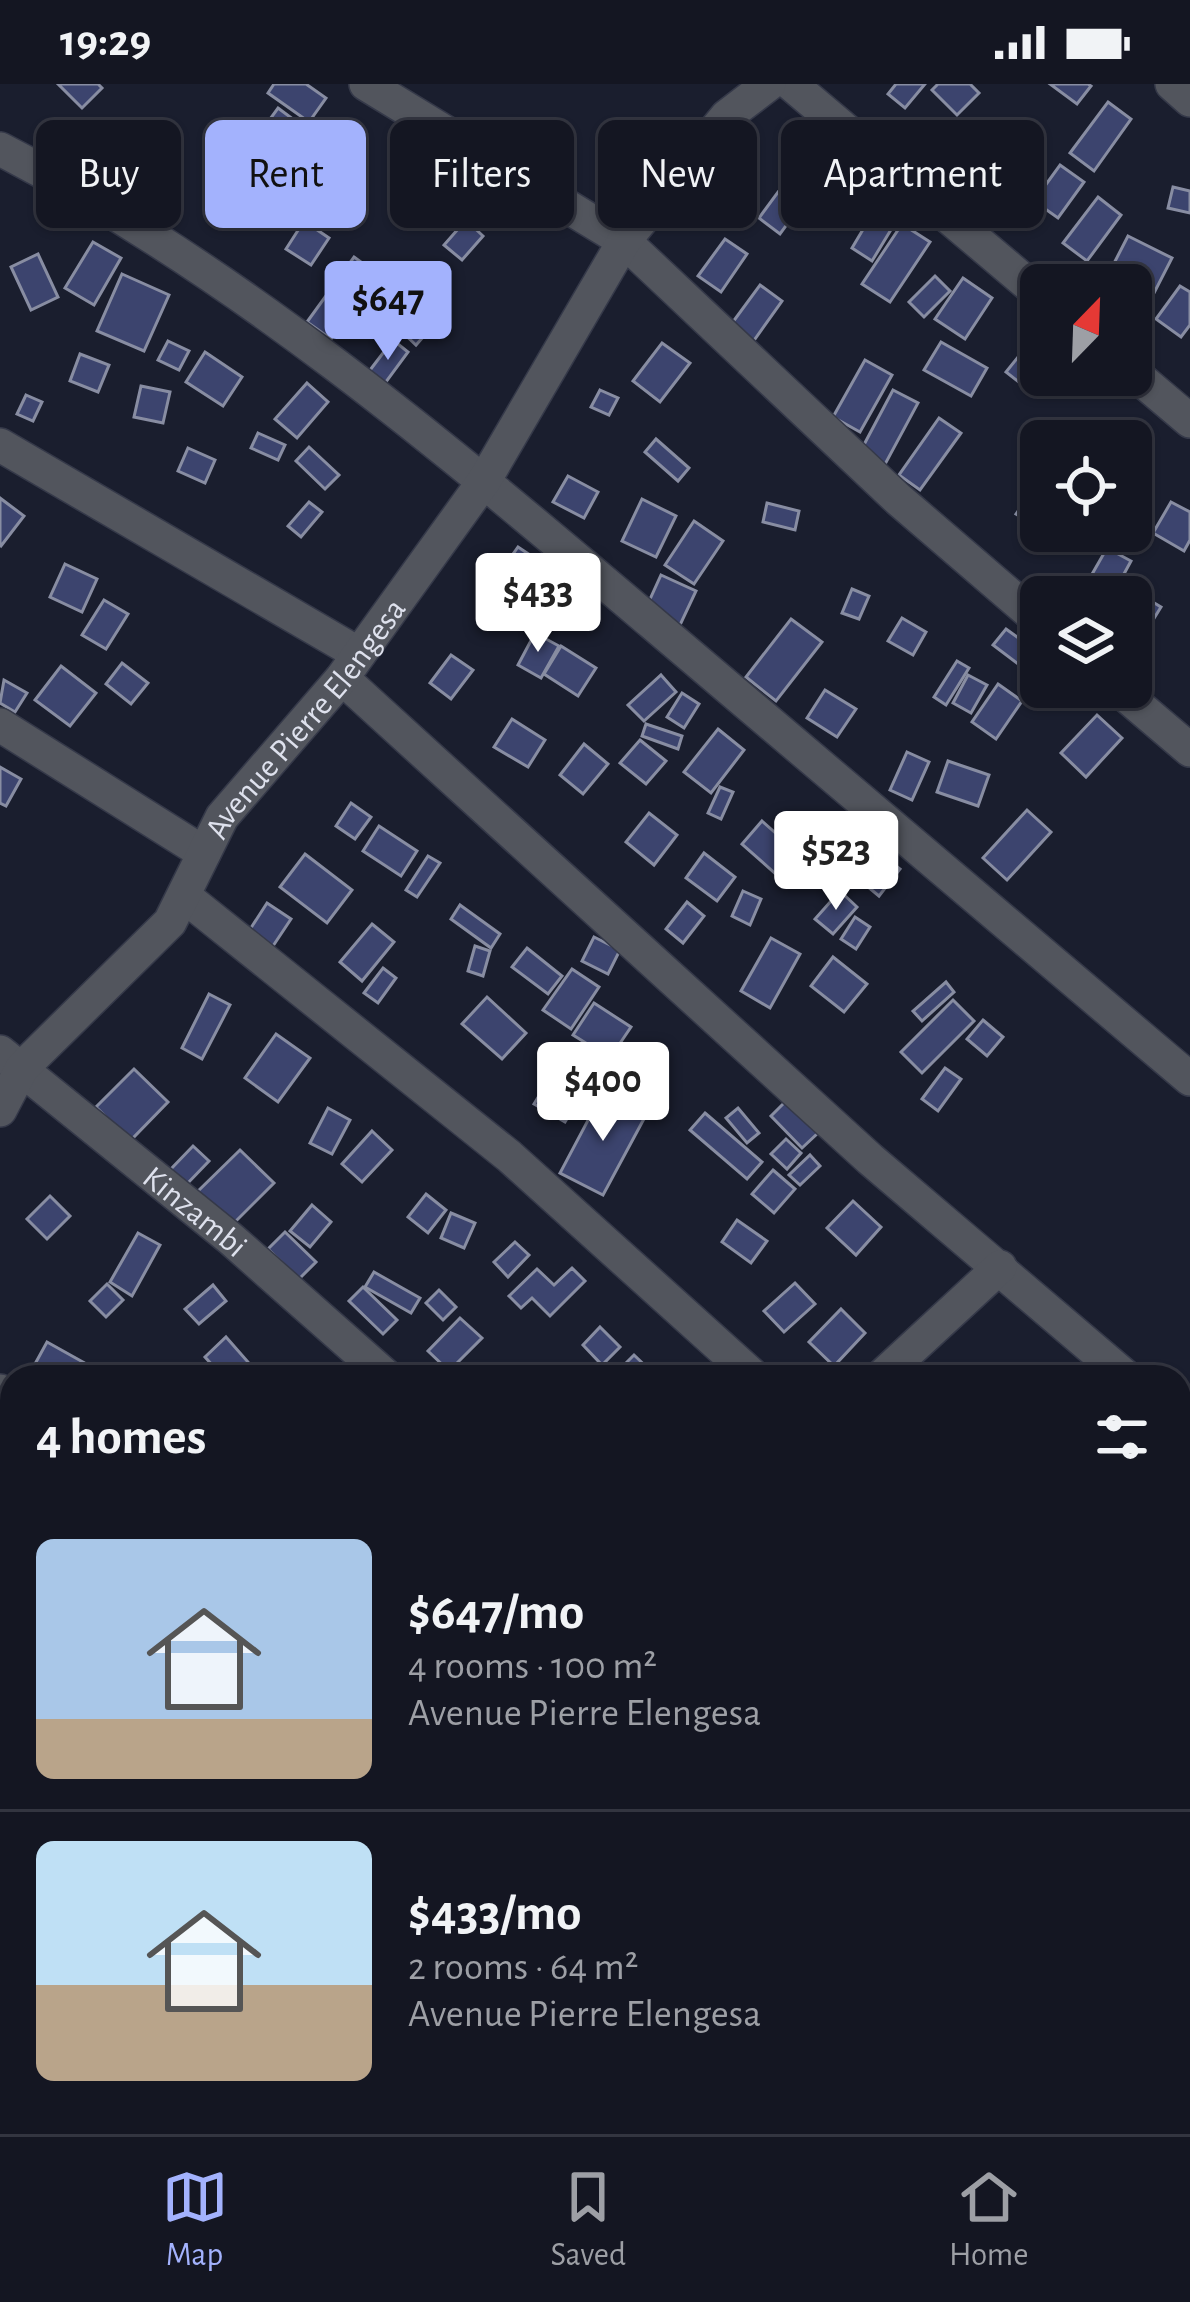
<!DOCTYPE html>
<html lang="en">
<head>
<meta charset="utf-8">
<style>
  body { margin:0; font-family:"Alegreya Sans",sans-serif; background:#21232f; color:#f1f3f6; height:100vh; display:flex; flex-direction:column; font-size:45px; white-space:nowrap }
  * { box-sizing:border-box; margin:0 }
  p { font-size:39px; color:#9d9fa5 }
  .icon { flex:none; width:66px; height:66px; fill:none; stroke:currentColor; stroke-width:2; stroke-linecap:round; stroke-linejoin:round }
  .map { position:relative; flex:1; overflow:hidden }
  .drawer { position:absolute; left:0px; top:1281px; width:1191px; height:771px; display:flex; flex-direction:column; background:#141622; border-radius:36px 36px 0 0; box-shadow:0 3px 9px #0004,0 0 0 3px #333540 }
  .drawer>* { flex:none }
  .banner { position:absolute; left:36px; top:36px; width:1119px; height:108px; display:flex; gap:24px }
  .needle { width:78px; rotate:23deg }
  .fabs { position:absolute; left:1020px; top:180px; display:grid; gap:24px }
  .fabs a { display:grid; place-items:center; width:132px; height:132px; border-radius:18px; background:#141622; box-shadow:0 3px 9px #0004,0 0 0 3px #333540; font-size:60px }
  .price { position:absolute; translate:-50% -102px; padding:0 27px; border-radius:12px; background:#fff; color:#222; font-size:39px; line-height:78px; filter:drop-shadow(0 3px 6px #0008) }
  .price::after { content:''; position:absolute; left:50%; top:72px; width:36px; height:27px; margin-left:-18px; background:inherit; clip-path:polygon(0 0,100% 0,50% 100%) }
  .price.current { background:#a3b2fd; color:#111 }
  ul { padding:0; list-style:none }
  li { display:flex; align-items:center; gap:36px; height:300px; padding:0 36px }
  li+li { border-top:3px solid #333540 }
  li span { display:grid; place-items:center; flex:none; width:336px; height:240px; border-radius:18px; color:#555 }
  li>.icon { margin-inline-start:auto }
  span .icon { width:144px; height:144px; fill:#fffc; stroke-width:1 }
  li b { font-size:51px }
  h2 { display:flex; justify-content:space-between; align-items:center; height:144px; padding:0 36px; font-size:51px }
  .tag { padding:0 42px; border-radius:18px; background:#141622; box-shadow:0 3px 9px #0004,0 0 0 3px #333540; font-size:42px; line-height:108px }
  .tag.current { background:#a3b2fd; color:#111 }
  .status { display:flex; justify-content:space-between; align-items:center; height:84px; padding:0 60px; background:#141622; direction:ltr }
  .status svg { height:33px; fill:currentColor }
  .tab-bar { display:flex; justify-content:space-around; align-items:center; height:168px; border-top:3px solid #333540; background:#141622; font-size:33px; color:#9d9fa5 }
  .tab-bar a { display:grid; justify-items:center; gap:6px }
  .tab-bar .current { color:#a3b2fd }
  .map>svg:first-child { display:block }
  .building { fill:#3c446e; stroke:#888da2; stroke-width:3 }
  .lines { fill:none; stroke-linecap:round; stroke-linejoin:round }
  .minor-casing { stroke:#353949; stroke-width:36 }
  .minor { stroke:#52555d; stroke-width:33 }
  .labels { text-anchor:middle; stroke-width:12; stroke-linejoin:round; paint-order:stroke }
  .street-label { font-size:33px; fill:#dee1ed; stroke:#111524 }
</style>
</head>
<body>
<div class="status"><b>19:29</b><svg viewBox="0 0 49 12"><path d="M0 12V9h3v3zM5 12V6h3v6zM10 12V3h3v9zM15 12V0h3v12zM26 1h20v11H26zM47 4h2v5h-2z"/></svg></div>
<div class="map">
<svg width="1190" height="2050" viewBox="0 0 1190 2050">
  <rect width="100%" height="100%" fill="#1a1e2e"/>
  <g class="building">
    <path d="M58,0H98L102,4L82,24Z"/>
    <path d="M274,0H306L326,14L309,38L268,9Z"/>
    <path d="M896,0H925L905,24L888,10Z"/>
    <path d="M938,0H970L979,9L957,31L932,6Z"/>
    <path d="M1050,0H1088L1091,2L1077,20Z"/>
    <path d="M1108,18L1131,35L1094,87L1070,69Z"/>
    <path d="M278,24L301,41L281,70L257,53Z"/>
    <path d="M969,44L983,57L964,75L951,62Z"/>
    <path d="M334,75L361,93L345,117L318,99Z"/>
    <path d="M1060,81L1084,98L1058,134L1034,117Z"/>
    <path d="M1173,103L1190,107V129L1168,124Z"/>
    <path d="M778,108L799,124L780,150L759,134Z"/>
    <path d="M1098,113L1121,131L1087,177L1063,159Z"/>
    <path d="M871,132L892,144L872,177L852,164Z"/>
    <path d="M466,136L483,152L462,176L444,161Z"/>
    <path d="M304,137L329,154L311,181L286,165Z"/>
    <path d="M902,140L930,158L890,218L862,200Z"/>
    <path d="M1128,152L1172,174L1153,211L1109,189Z"/>
    <path d="M725,155L747,170L721,208L698,192Z"/>
    <path d="M93,158L121,174L94,221L65,204Z"/>
    <path d="M38,170L58,213L31,226L11,183Z"/>
    <path d="M354,173L379,191L331,255L307,238Z"/>
    <path d="M122,190L169,211L144,267L97,247Z"/>
    <path d="M935,192L950,207L924,233L909,218Z"/>
    <path d="M963,194L992,214L965,255L935,235Z"/>
    <path d="M760,201L782,217L750,262L727,246Z"/>
    <path d="M1180,202L1190,208V241L1181,253L1156,235Z"/>
    <path d="M421,222L438,236L416,261L400,246Z"/>
    <path d="M1131,223L1153,239L1136,265L1131,262Z"/>
    <path d="M1039,247L1041,291H1047L1033,309L1006,288Z"/>
    <path d="M393,256L408,268L383,302L367,290Z"/>
    <path d="M168,257L189,267L179,286L158,276Z"/>
    <path d="M941,258L987,284L971,312L924,286Z"/>
    <path d="M662,259L690,279L660,318L633,297Z"/>
    <path d="M205,268L242,293L223,322L186,298Z"/>
    <path d="M80,270L109,281L98,308L70,297Z"/>
    <path d="M865,276L892,291L860,348L833,333Z"/>
    <path d="M307,299L328,318L297,354L275,335Z"/>
    <path d="M141,302L170,308L163,339L134,333Z"/>
    <path d="M600,306L618,314L609,331L591,323Z"/>
    <path d="M893,306L918,319L883,384L859,370Z"/>
    <path d="M26,311L42,318L33,337L17,330Z"/>
    <path d="M939,334L961,349L920,406L899,391Z"/>
    <path d="M258,349L285,361L278,376L251,364Z"/>
    <path d="M656,355L689,384L678,397L645,368Z"/>
    <path d="M309,363L339,391L325,405L296,377Z"/>
    <path d="M188,364L215,376L205,399L178,387Z"/>
    <path d="M568,392L598,408L584,434L553,418Z"/>
    <path d="M1038,398L1041,400V446L1016,430Z"/>
    <path d="M0,414L24,432L1,462L0,461Z"/>
    <path d="M642,415L676,432L656,473L622,457Z"/>
    <path d="M309,418L322,428L301,453L288,442Z"/>
    <path d="M1171,418L1190,428V456L1184,467L1153,449Z"/>
    <path d="M767,419L799,427L795,446L763,438Z"/>
    <path d="M694,437L723,457L694,500L665,481Z"/>
    <path d="M518,463L545,481L521,516L494,497Z"/>
    <path d="M1107,464L1131,477L1112,512L1087,499Z"/>
    <path d="M65,480L97,495L82,528L50,513Z"/>
    <path d="M547,488L574,508L553,537L525,517Z"/>
    <path d="M661,491L696,507L680,541L646,524Z"/>
    <path d="M852,505L869,512L859,535L842,529Z"/>
    <path d="M1136,508L1161,523L1145,549L1131,541Z"/>
    <path d="M104,516L128,530L106,565L82,551Z"/>
    <path d="M902,534L926,548L913,571L888,557Z"/>
    <path d="M791,535L822,558L776,617L746,593Z"/>
    <path d="M1006,545L1039,569L1026,586L993,561Z"/>
    <path d="M535,549L559,562L541,594L518,581Z"/>
    <path d="M561,562L596,584L578,612L544,590Z"/>
    <path d="M451,571L473,586L451,615L430,599Z"/>
    <path d="M957,577L969,584L946,621L934,613Z"/>
    <path d="M122,579L148,599L131,620L106,600Z"/>
    <path d="M61,582L96,609L70,642L35,616Z"/>
    <path d="M661,591L676,608L644,637L628,621Z"/>
    <path d="M968,591L987,601L971,629L953,619Z"/>
    <path d="M4,596L27,609L15,628L0,619Z"/>
    <path d="M998,600L1022,617L996,655L972,638Z"/>
    <path d="M825,606L856,625L837,653L807,634Z"/>
    <path d="M682,609L699,620L684,644L667,633Z"/>
    <path d="M1097,631L1122,654L1086,693L1061,669Z"/>
    <path d="M512,635L545,656L528,683L494,663Z"/>
    <path d="M646,640L682,652L678,665L642,652Z"/>
    <path d="M718,645L744,666L711,709L684,688Z"/>
    <path d="M640,656L666,677L646,700L620,679Z"/>
    <path d="M584,660L608,680L583,710L560,691Z"/>
    <path d="M907,668L929,678L912,716L890,706Z"/>
    <path d="M948,677L989,691L978,722L937,708Z"/>
    <path d="M0,683L21,695L6,722L0,719Z"/>
    <path d="M720,703L733,708L721,735L708,729Z"/>
    <path d="M351,719L371,733L355,755L336,742Z"/>
    <path d="M1027,726L1051,748L1007,796L983,774Z"/>
    <path d="M649,729L677,751L654,781L626,758Z"/>
    <path d="M762,737L807,777L787,800L742,760Z"/>
    <path d="M379,742L417,767L401,792L363,767Z"/>
    <path d="M858,751L869,758L853,786L842,779Z"/>
    <path d="M877,767L900,785L879,812L856,793Z"/>
    <path d="M704,769L735,793L717,817L686,794Z"/>
    <path d="M305,770L352,806L327,839L280,803Z"/>
    <path d="M428,772L440,779L417,813L406,806Z"/>
    <path d="M743,807L761,815L750,841L732,832Z"/>
    <path d="M840,807L857,823L833,850L815,835Z"/>
    <path d="M687,818L704,832L683,859L666,845Z"/>
    <path d="M267,819L291,835L271,865L247,850Z"/>
    <path d="M460,821L500,850L491,864L451,835Z"/>
    <path d="M855,833L870,843L856,865L841,855Z"/>
    <path d="M372,840L394,858L362,897L340,878Z"/>
    <path d="M594,853L620,866L608,890L582,877Z"/>
    <path d="M771,854L800,870L770,924L741,907Z"/>
    <path d="M475,862L490,867L483,892L468,887Z"/>
    <path d="M527,864L562,892L548,910L512,883Z"/>
    <path d="M833,873L867,900L844,928L811,902Z"/>
    <path d="M383,884L396,894L378,919L364,909Z"/>
    <path d="M572,885L599,903L571,945L543,926Z"/>
    <path d="M946,898L954,908L922,937L913,927Z"/>
    <path d="M209,910L230,921L202,975L182,964Z"/>
    <path d="M487,913L526,949L502,975L462,940Z"/>
    <path d="M953,916L974,937L922,989L901,968Z"/>
    <path d="M594,919L631,943L610,974L573,951Z"/>
    <path d="M983,936L1003,953L987,972L967,955Z"/>
    <path d="M276,950L310,974L278,1018L245,994Z"/>
    <path d="M559,979L590,997L565,1038L534,1020Z"/>
    <path d="M945,984L961,995L938,1027L922,1015Z"/>
    <path d="M134,985L168,1018L130,1057L96,1023Z"/>
    <path d="M603,1008L646,1031L603,1111L560,1089Z"/>
    <path d="M786,1017L818,1049L802,1064L771,1032Z"/>
    <path d="M328,1024L350,1036L332,1070L310,1059Z"/>
    <path d="M738,1024L759,1049L747,1059L726,1034Z"/>
    <path d="M705,1029L762,1078L747,1095L690,1046Z"/>
    <path d="M372,1047L392,1066L362,1098L342,1080Z"/>
    <path d="M786,1055L801,1069L787,1085L771,1070Z"/>
    <path d="M193,1062L209,1077L186,1101L170,1086Z"/>
    <path d="M240,1066L274,1099L228,1145L194,1111Z"/>
    <path d="M810,1071L820,1082L800,1101L789,1091Z"/>
    <path d="M773,1086L795,1105L774,1129L752,1110Z"/>
    <path d="M426,1110L446,1126L428,1149L408,1133Z"/>
    <path d="M50,1112L70,1132L47,1155L27,1135Z"/>
    <path d="M853,1117L881,1143L856,1171L827,1144Z"/>
    <path d="M312,1121L331,1138L310,1163L290,1147Z"/>
    <path d="M451,1129L475,1139L464,1164L441,1154Z"/>
    <path d="M737,1136L767,1157L751,1179L722,1158Z"/>
    <path d="M285,1148L316,1178L299,1195L268,1165Z"/>
    <path d="M138,1149L160,1161L132,1212L110,1198Z"/>
    <path d="M515,1158L529,1171L508,1193L494,1178Z"/>
    <path d="M572,1184L585,1197L550,1232L532,1214L521,1224L509,1212L537,1185L554,1201Z"/>
    <path d="M374,1188L420,1214L411,1229L365,1203Z"/>
    <path d="M795,1199L815,1220L784,1248L764,1227Z"/>
    <path d="M107,1200L123,1216L106,1233L90,1217Z"/>
    <path d="M213,1201L226,1217L199,1240L185,1225Z"/>
    <path d="M363,1203L397,1236L383,1250L349,1217Z"/>
    <path d="M439,1206L456,1223L443,1236L426,1219Z"/>
    <path d="M841,1225L865,1249L834,1282L809,1258Z"/>
    <path d="M460,1234L482,1254L449,1287L428,1267Z"/>
    <path d="M600,1243L620,1263L602,1281L583,1261Z"/>
    <path d="M226,1253L248,1278L231,1293H223L205,1273Z"/>
    <path d="M47,1258L90,1282L83,1293H58L35,1280Z"/>
    <path d="M634,1271L657,1293H612Z"/>
    <path d="M12,1355V1415L7,1421L0,1415V1370Z"/>
    <path d="M0,1459L12,1470V1497L0,1510Z"/>
    <path d="M8,1876L12,1920L5,1925L0,1919V1882Z"/>
    <path d="M52,2040H125L117,2050H65Z"/>
  </g>
  <g class="lines">
    <defs>
      <g id="minor">
        <path d="M366,0L624,157L898,415L1041,538"/>
        <path d="M791,0L1041,211"/>
        <path d="M1172,0L1190,16"/>
        <path d="M0,65C237,187 448,366 651,538C830,690 1010,842 1190,995"/>
        <path d="M1131,287L1190,337"/>
        <path d="M0,361L359,570"/>
        <path d="M342,594L870,1075L1126,1293"/>
        <path d="M1116,603L1190,666"/>
        <path d="M0,641L204,769"/>
        <path d="M184,812L509,1072L754,1293"/>
        <path id="s1" d="M0,968L231,1155L387,1293"/>
        <path id="s2" d="M0,1026L22,984L170,838L222,733L342,594L484,397L624,157L727,32L769,0"/>
        <path d="M881,1293L1000,1183"/>
        <path d="M0,1307L12,1316"/>
        <path d="M1179,1345L1190,1356"/>
        <path d="M1179,1648L1190,1658"/>
        <path d="M0,1654L12,1666"/>
        <path d="M1179,1934L1190,1918"/>
        <path d="M1179,1995L1190,2003"/>
        <path d="M0,2007L12,2017"/>
        <path d="M37,2040L48,2050"/>
        <path d="M403,2040L414,2050"/>
        <path d="M811,2040L823,2050"/>
        <path d="M139,2050L144,2040"/>
        <path d="M1111,2050L1116,2040"/>
      </g>
    </defs>
    <use href="#minor" class="minor-casing"/>
    <use href="#minor" class="minor"/>
  </g>
  <g class="labels">
    <g class="street-label">
      <text dy="12" stroke="none"><textPath href="#s2" startOffset="501">Avenue Pierre Elengesa</textPath></text>
      <text dy="12" stroke="none"><textPath href="#s1" startOffset="252">Kinzambi</textPath></text>
    </g>
  </g>
</svg>
<div class="fabs">
<a><svg class="needle" viewBox="-14 -14 28 28"><path d="M0-13l5 13h-10z" fill="#e53935"/><path d="M0 13l5-13h-10z" fill="#9d9fa5"/></svg></a>
<a><svg class="icon" aria-label="locate" viewBox="0 0 24 24"><circle cx="12" cy="12" r="6"/><path d="M12 2v4M12 18v4M2 12h4M18 12h4"/></svg></a>
<a><svg class="icon" aria-label="layers" viewBox="0 0 24 24"><path d="M12 4l9 5-9 5-9-5zM3 14l9 5 9-5"/></svg></a>
</div>
<b class="price current" style="left:388px;top:279px">$647</b>
<b class="price" style="left:538px;top:571px">$433</b>
<b class="price" style="left:836px;top:829px">$523</b>
<b class="price" style="left:603px;top:1060px">$400</b>
<div class="banner">
<a class="tag">Buy</a>
<a class="tag current">Rent</a>
<a class="tag">Filters</a>
<a class="tag">New</a>
<a class="tag">Apartment</a>
</div>
<section class="drawer">
<h2>4 homes<svg class="icon" aria-label="filters" viewBox="0 0 24 24"><path d="M4 7h16M4 17h16"/><circle cx="9" cy="7" r="2"/><circle cx="15" cy="17" r="2"/></svg></h2>
<ul>
<li><span style="background:linear-gradient(#a9c7e8 75%,#b9a48a 0)"><svg class="icon" aria-label="home" viewBox="0 0 24 24"><path d="M3 11l9-7 9 7M6 9v11h12V9"/></svg></span><div><b>$647/mo</b><p>4 rooms · 100 m²</p><p>Avenue Pierre Elengesa</p></div></li>
<li><span style="background:linear-gradient(#bfe0f5 60%,#b9a48a 0)"><svg class="icon" aria-label="home" viewBox="0 0 24 24"><path d="M3 11l9-7 9 7M6 9v11h12V9"/></svg></span><div><b>$433/mo</b><p>2 rooms · 64 m²</p><p>Avenue Pierre Elengesa</p></div></li>
</ul>
</section>
</div>
<nav class="tab-bar">
<a class="current"><svg class="icon" aria-label="map" viewBox="0 0 24 24"><path d="M3 6l6-2 6 2 6-2v14l-6 2-6-2-6 2zM9 4v14M15 6v14"/></svg>Map</a>
<a><svg class="icon" aria-label="saved" viewBox="0 0 24 24"><path d="M7 4h10v16l-5-4-5 4z"/></svg>Saved</a>
<a><svg class="icon" aria-label="home" viewBox="0 0 24 24"><path d="M3 11l9-7 9 7M6 9v11h12V9"/></svg>Home</a>
</nav>
</body>
</html>
